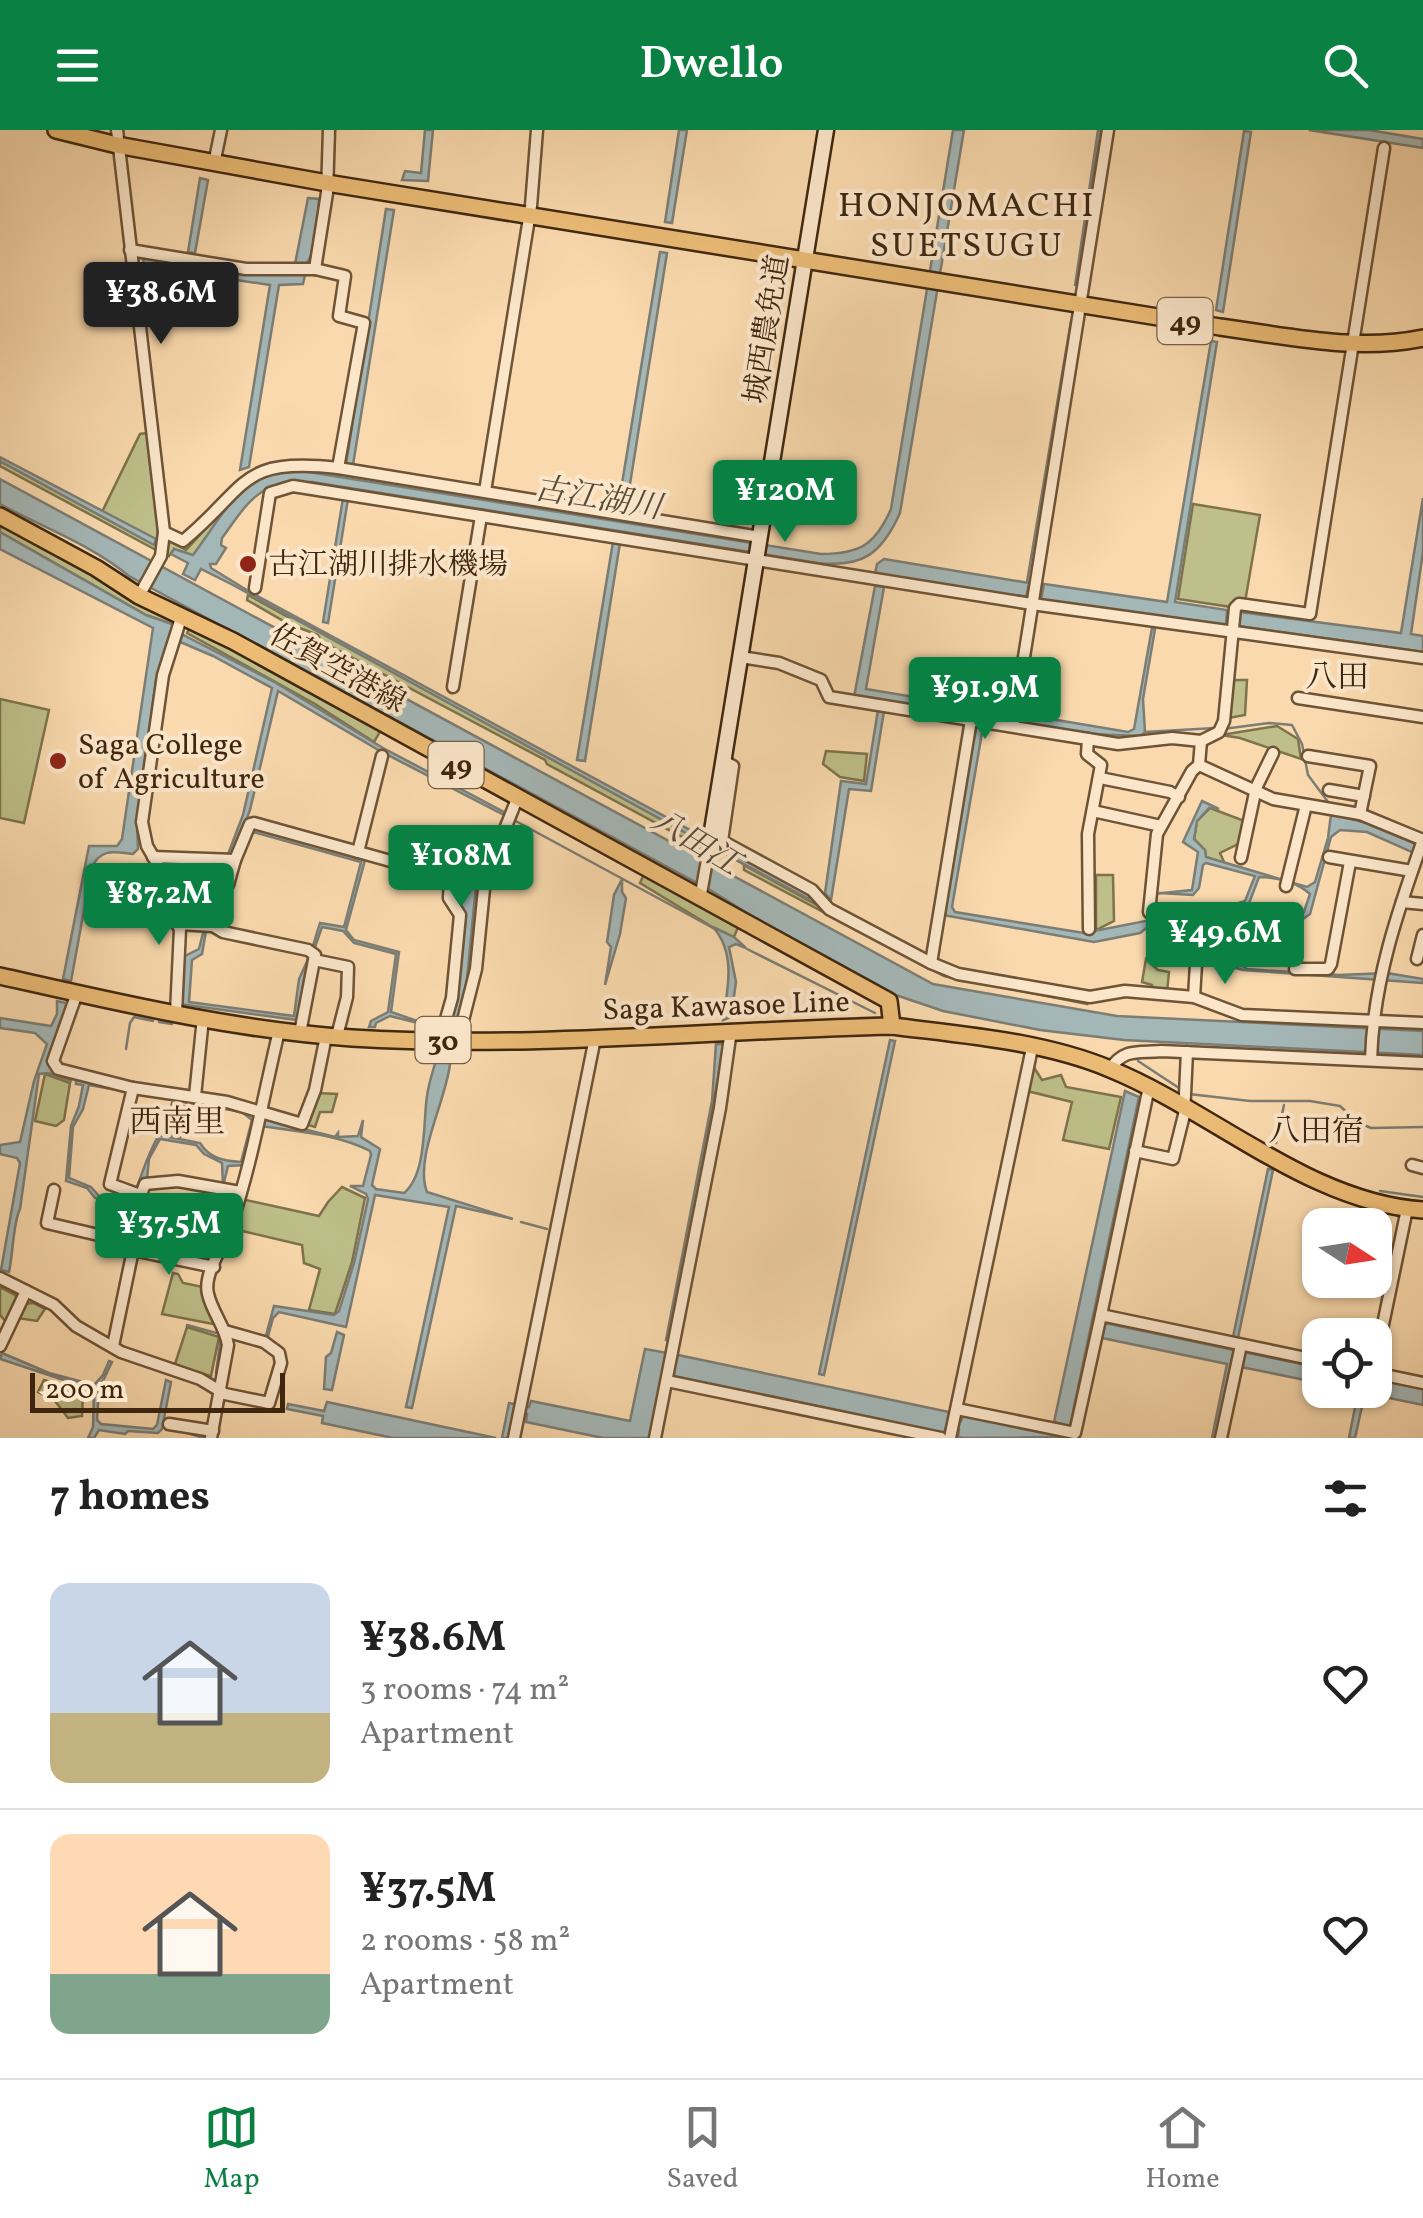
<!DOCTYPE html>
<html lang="en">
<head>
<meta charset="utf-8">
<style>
  body { margin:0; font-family:Vollkorn,"Noto Serif JP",serif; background:#f2f2f2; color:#222; height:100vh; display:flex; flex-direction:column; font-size:38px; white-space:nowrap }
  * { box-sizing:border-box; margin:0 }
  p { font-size:32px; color:#767676 }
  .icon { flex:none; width:55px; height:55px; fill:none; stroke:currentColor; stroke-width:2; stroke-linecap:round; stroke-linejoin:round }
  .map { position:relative; height:1308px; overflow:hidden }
  .panel { display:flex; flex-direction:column; background:#fff; flex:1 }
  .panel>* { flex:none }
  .needle { width:65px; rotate:102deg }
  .buttons { position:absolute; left:1302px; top:1078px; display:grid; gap:20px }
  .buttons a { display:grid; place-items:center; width:90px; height:90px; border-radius:20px; background:#fff; box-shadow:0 2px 8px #0004; font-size:50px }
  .scale { position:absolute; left:30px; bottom:25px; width:255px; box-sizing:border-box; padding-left:10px; border:5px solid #3f270f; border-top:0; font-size:28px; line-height:35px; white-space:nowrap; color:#3f270f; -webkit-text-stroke:8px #fbe6ca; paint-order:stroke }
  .price { position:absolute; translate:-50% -85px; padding:0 22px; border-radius:10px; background:#0b8043; color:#fff; font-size:32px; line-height:65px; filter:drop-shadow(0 2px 5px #0008) }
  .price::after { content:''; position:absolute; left:50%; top:60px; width:30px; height:22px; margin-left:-15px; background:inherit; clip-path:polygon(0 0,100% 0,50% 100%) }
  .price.active { background:#222; color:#fff }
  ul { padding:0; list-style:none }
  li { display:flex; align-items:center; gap:30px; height:250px; padding:0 50px }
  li+li { border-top:2px solid #e0e0e0 }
  li span { display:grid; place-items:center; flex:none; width:280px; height:200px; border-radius:20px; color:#555 }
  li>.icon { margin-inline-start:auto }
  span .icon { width:120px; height:120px; fill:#fffc; stroke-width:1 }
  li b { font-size:42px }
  h2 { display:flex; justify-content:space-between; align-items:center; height:120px; padding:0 50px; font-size:42px }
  header { display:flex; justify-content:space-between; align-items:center; height:130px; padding:0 50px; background:#0b8043; color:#fff; font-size:45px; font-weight:600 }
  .tabs { display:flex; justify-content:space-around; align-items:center; height:140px; border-top:2px solid #e0e0e0; background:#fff; font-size:28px; color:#767676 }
  .tabs a { display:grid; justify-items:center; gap:5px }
  .tabs .active { color:#0b8043 }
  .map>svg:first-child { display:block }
  .green { fill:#bebf8a; stroke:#7e734c; stroke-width:2.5 }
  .water { fill:#a4b7b7; stroke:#7c7d74; stroke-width:2.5; fill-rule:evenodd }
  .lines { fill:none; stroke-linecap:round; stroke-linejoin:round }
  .stream { stroke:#7c7d74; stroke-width:2.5 }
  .street-casing { stroke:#6e5436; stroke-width:15 }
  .secondary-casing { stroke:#3f270f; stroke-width:19 }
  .primary-casing { stroke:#3f270f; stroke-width:20 }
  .street { stroke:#fbe6ca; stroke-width:10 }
  .secondary { stroke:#fbe6ca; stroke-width:14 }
  .primary { stroke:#ecbc76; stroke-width:15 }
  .poi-dot { fill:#8f2418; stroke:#fbe6ca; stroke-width:4 }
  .labels { text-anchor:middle; stroke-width:8; stroke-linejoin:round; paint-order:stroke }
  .shield { fill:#fbe6ca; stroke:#776047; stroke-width:2.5 }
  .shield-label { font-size:28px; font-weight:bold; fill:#3f270f }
  .street-label { font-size:30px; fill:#3f270f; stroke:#fbe6ca }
  .poi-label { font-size:30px; fill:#3f270f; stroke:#fbe6ca; text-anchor:start }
  .water-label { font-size:32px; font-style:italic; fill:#584b39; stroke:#fbe6ca }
  .neighbourhood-label { font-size:32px; fill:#3f270f; stroke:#fbe6ca }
  .quarter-label { font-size:35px; letter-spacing:2.5px; fill:#3f270f; stroke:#fbe6ca }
</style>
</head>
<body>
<header><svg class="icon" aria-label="menu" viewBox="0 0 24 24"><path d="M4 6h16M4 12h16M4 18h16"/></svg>Dwello<svg class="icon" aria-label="search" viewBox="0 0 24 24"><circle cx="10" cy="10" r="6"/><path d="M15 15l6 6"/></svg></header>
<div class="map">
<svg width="1423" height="1308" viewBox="0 0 1423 1308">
  <rect width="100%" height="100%" fill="#f9d9ad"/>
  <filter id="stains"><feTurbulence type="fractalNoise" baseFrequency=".002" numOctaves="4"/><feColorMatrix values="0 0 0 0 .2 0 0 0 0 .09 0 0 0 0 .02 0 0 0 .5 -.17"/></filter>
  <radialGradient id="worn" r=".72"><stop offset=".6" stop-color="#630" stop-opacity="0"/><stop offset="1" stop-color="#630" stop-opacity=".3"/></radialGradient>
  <g class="green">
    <path d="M147,303L160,404V416L156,420L0,336V331L153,414L155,409L102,382L140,304Z"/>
    <path d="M245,356L193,426L174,419L169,426L166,424L168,410L186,420Z"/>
    <path d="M1193,374L1260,385L1245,472L1234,470L1231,477L1178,469Z"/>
    <path d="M0,392L88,439L145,478L174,489L176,501L172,494L146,485L0,402Z"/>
    <path d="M248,465L288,487H295L697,709L680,706L547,634L545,630L321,511L318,505L287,493L247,470Z"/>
    <path d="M191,495L382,598L374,612L315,574L187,503Z"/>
    <path d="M1232,550H1247L1245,585L1229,588Z"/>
    <path d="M0,569L49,580L24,693L0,688Z"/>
    <path d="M1277,596L1298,609L1301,629L1240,608L1221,605Z"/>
    <path d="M826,621L867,624L864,651L840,647L823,634Z"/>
    <path d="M1210,678L1247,692L1240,713L1220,723L1225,734L1206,727L1205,720L1194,709L1197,691Z"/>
    <path d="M744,735L932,838L1087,869V874L944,846L744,740Z"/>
    <path d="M646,740L678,764L739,795L734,807L727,806L640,753Z"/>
    <path d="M1096,745H1113L1114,791L1096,800Z"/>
    <path d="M1146,829L1158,840L1169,842L1167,862L1152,861V855L1142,852Z"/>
    <path d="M1033,936L1042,950L1061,945L1066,957L1121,967L1109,1019L1063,1010L1072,972L1027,961Z"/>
    <path d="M45,944L70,953L64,990L56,996L35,991Z"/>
    <path d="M317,963L337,964L332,982H320L315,997L305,994Z"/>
    <path d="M172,973L187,977L180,1007L160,1003L161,990L168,989Z"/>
    <path d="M342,1057L365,1068L352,1132L335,1184L309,1180L320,1139L304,1133L302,1115L234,1099L241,1069L319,1086L328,1072Z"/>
    <path d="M173,1143L178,1144L183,1153L203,1157L204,1171L218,1195L162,1184Z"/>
    <path d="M0,1157L15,1165L23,1174L33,1173L45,1179L37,1191L11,1187L7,1193L0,1185Z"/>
    <path d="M187,1197L219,1207L211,1246L178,1238L175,1234Z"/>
    <path d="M44,1250L83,1262L82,1286L68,1288L55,1271L38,1262Z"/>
  </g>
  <g class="water">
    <path d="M425,0H433L428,51L402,50L405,41L421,43Z"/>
    <path d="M679,0H687L672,93L665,92Z"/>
    <path d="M953,0H964L900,383C882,423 863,438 818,433L312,352C259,351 251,368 222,408L221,415L226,418L216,434H210L211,438L250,462L701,706L697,709L233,455L201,439L195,450L183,444L188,433L171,424L174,419L193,425C223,385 241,342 296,340L821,424C860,424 875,415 891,379Z"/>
    <path d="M1098,0H1101L1075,156Z"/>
    <path d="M1309,0H1369L1423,9V18Z"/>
    <path d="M1244,1L1251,2L1223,182L1216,180Z"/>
    <path d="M200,48L208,50L195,123L188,122Z"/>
    <path d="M308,68L319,69C318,89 319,119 305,135L295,134Z"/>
    <path d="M386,79L394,80L353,335L346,334Z"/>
    <path d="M660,122L667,123L626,379L618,378Z"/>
    <path d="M144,125L245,142L305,145L303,154L279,155L249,337L240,340L270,155L143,136Z"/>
    <path d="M1211,211L1217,212L1175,472L1227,480L1226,495L1041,470L1044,454L1167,472Z"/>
    <path d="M0,327L156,409L154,415L0,331Z"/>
    <path d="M0,349L933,854L1117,886L1423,901V925L1124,910L1040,900L943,881L884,861L767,796L712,761L129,446C90,414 44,398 0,374Z"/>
    <path d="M343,368L348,369L328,493L323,492Z"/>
    <path d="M1423,368V422L1411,504L1423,506V522L1238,496L1240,482L1401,503Z"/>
    <path d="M0,402L146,485L172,494L176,501L276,553L383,618L506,683L504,685L380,621L278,561L250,680L233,725L228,724L243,685L272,558L213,526L171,508L156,550L137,691L138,719L133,724C114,722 101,718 92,737L71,851L63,849L89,716H117L122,709L153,498L0,419Z"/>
    <path d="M613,412L620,413L585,631L577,630Z"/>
    <path d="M884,429L1029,453L1026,468L875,444L877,434Z"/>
    <path d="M875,456L884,457L866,559L1010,583L1008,592L854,567Z"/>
    <path d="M1152,498L1155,499L1143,569L1145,602L1141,606L1088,604L1019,593L1021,584L1128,602L1134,599Z"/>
    <path d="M878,580L884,581L871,661L849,659L831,770L825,763L841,651L866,654Z"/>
    <path d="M974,596L983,597L952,777L955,782L1084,803L1151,790L1154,764L1192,760L1198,722L1183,712L1202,671L1219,679L1209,678L1197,691L1194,709L1205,720L1206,727L1307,757L1315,752L1328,708L1331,684L1375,695L1423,717V727L1367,702L1340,700L1331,707L1310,784L1286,801L1274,826L1246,821L1241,835L1247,839L1339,845L1387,843L1423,849V853L1243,840L1236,838L1237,820L1228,809L1149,796L1140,803L1094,812L943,785ZM1206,733L1255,746L1245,771L1235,774L1225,805L1202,804L1154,793L1155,766L1159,763L1193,765L1199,758L1203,735ZM1259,747C1276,747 1297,752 1310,764L1304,782L1284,798L1269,817L1243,816L1227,805L1239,777L1248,776Z"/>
    <path d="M254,698L365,730L346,800L354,810L399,822L391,882L438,898L390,886L376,893L375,897H369L371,891L388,882L396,824L354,813L343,801L322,797L314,820L312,819L320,793L344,797L361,732L253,702Z"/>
    <path d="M722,717L810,765L809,769L721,722Z"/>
    <path d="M225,733L230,734L225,751L213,762L202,824L192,830L189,872L294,886L299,849L310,825L297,890L179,874L181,828L199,819L206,791L208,758L221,748Z"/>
    <path d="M622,749V762L626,768L620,804L605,855L611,817L607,812L614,765Z"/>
    <path d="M474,752L476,755L465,870L454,900L446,901L457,872L466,785L457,772L460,762L453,759L454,753Z"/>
    <path d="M713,797L734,807L746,818L736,814L729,817L736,852L731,887L723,890C728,858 736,823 713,797Z"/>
    <path d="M57,871L66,873L68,879L50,931L51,938L73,947L71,951L48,943L39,944L20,1079C13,1093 13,1124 9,1142L1,1140L20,1033L17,1028L0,1024V1015L20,1012L34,951L47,914L35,903L0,898V888L51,896L57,884Z"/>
    <path d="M890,910L895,911L824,1245L819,1244Z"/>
    <path d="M716,914H724L671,1212L666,1210L712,971Z"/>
    <path d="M438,921H449L450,934C446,971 414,1028 427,1062L513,1089L456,1076L412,1278L406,1277L449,1077L375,1065L346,1197L279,1182L273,1188L267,1210L265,1209L274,1176L334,1185L339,1181L354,1133L368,1069L366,1064L350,1056H363L371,1025L370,1021C337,1004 298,1002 262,996L264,989L335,1007L338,1003V1007L358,1006L363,990L361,1007L380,1019L372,1055L376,1059L404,1063C427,1044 423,992 427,966C429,950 435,937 438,921Z"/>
    <path d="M76,948L214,973L255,985L245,1035L228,1036L223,1056L222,1033L204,1024L196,1015L160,1009L149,1029L147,1049L121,1109L119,1108L128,1084L125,1076L95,1068L87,1058L66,1051L71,996L79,976L83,955L76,954ZM89,955L242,982L252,990L241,1032C223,1031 209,1028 200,1013L159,1005C145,1028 141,1051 129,1075L99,1066L91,1057L69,1048L73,997L83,979Z"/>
    <path d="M1125,961L1139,967L1070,1296L1054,1292Z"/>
    <path d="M1268,1039L1273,1040L1238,1208L1233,1207Z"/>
    <path d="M1105,1193L1234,1220L1216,1308H1212L1227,1234L1102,1208Z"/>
    <path d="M337,1202L344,1205L332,1260L324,1259L326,1227L331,1223Z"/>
    <path d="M645,1219L667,1223L666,1230L676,1232L678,1225L949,1282L948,1288L961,1291L963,1285L1070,1307L965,1308L958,1307L959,1300L946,1297L944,1303L674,1246V1241L665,1239L650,1308H603L526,1292L527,1284L514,1281L508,1308H502L509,1273L529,1277L531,1271L630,1291Z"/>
    <path d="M1244,1222L1320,1238V1253L1241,1237Z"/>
    <path d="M2,1223L49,1243L94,1255L103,1245L109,1231L112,1232L99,1259L97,1290L101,1294L153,1299L157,1295L166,1250L171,1252L162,1299L158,1303L128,1301L125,1304L99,1300L94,1308H88L93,1297L94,1260L0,1229Z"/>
    <path d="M1375,1249L1423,1259V1275L1365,1263L1355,1308H1349L1358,1262L1351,1260H1375Z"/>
    <path d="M327,1272L496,1308H393L322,1293L323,1286L287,1279L288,1274L324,1281Z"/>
  </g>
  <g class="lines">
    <g class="stream">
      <path d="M1027,452L1071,191"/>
      <path d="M1223,599L1269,593L1292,595L1302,614L1308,645L1331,676"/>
      <path d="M1145,602L1215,598"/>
      <path d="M512,689L715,799"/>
      <path d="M747,819L875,883"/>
      <path d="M159,892L172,894"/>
      <path d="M126,919L130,893L134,887L153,891"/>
      <path d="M1138,931L1182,960"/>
      <path d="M1189,964L1250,971H1310L1340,976L1357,992L1371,998L1423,997"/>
      <path d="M1276,1013L1284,975"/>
      <path d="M1380,1061L1423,1067"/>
      <path d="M521,1092L547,1099"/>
      <path d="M187,1195L216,1203"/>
      <path d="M234,1209L264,1216"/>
      <path d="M216,1243L221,1207"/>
      <path d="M178,1300L203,1308"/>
    </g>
    <defs>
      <g id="street">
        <path d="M117,0L164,402L161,426L139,466"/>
        <path d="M214,34L221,0"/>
        <path d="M130,120L246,139H315L327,63L329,0"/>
        <path d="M315,139L345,146L339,186L364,193L338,338"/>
        <path d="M485,361L531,76L537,0"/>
        <path d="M164,402L183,411C250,355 239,327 338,338L760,407"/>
        <path d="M255,458L270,363L293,356L1032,474L1423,528"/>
        <path d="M741,527L779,533L821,550L829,567L1088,609L1087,624L1101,635L1088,704L1089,799"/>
        <path d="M453,557L481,386"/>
        <path d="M1298,568L1423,587"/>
        <path d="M1013,596L1108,0"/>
        <path d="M1088,609L1118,614L1172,608L1201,611"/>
        <path d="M1308,626L1370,636L1360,684"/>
        <path d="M724,631L733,636L722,711L812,760L829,779L931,833L958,844L1090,867L1125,861L1194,867L1242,885L1423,893"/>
        <path d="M1199,635L1273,669L1360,684L1423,710"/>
        <path d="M1100,648L1170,662L1179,667"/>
        <path d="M1329,660L1364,666"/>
        <path d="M1093,681L1161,696"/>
        <path d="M455,705L496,718"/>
        <path d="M358,722L382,626"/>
        <path d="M153,727L235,730L250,694L254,693L441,745L485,749"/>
        <path d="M1329,727L1412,741"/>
        <path d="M1241,728L1256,658L1273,623"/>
        <path d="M235,730L228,755L219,763L213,796L223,802L308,820L315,825L300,903"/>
        <path d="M1286,756L1306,675"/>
        <path d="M700,769L709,719"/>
        <path d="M1402,772L1423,774"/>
        <path d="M179,794L213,796"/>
        <path d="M1417,829L1423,805"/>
        <path d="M314,830L348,837L347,867L337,906"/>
        <path d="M931,833L971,590"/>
        <path d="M1295,839H1328L1331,834L1350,732"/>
        <path d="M77,863L53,931L58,939L133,958L227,972L302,994L315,960L326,906"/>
        <path d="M1194,867L1198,801L1155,788L1149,782L1157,704L1192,641L1199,635L1201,611L1219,602L1224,591L1235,478L1239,474L1310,484L1384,18"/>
        <path d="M176,883L180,799L165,776L161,740L147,716L142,692L163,545L182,485"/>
        <path d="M440,910L452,868L460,785L449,768L450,747"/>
        <path d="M458,910L476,839L485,749L517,669"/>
        <path d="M1371,930C1373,853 1397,783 1423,710"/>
        <path d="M1110,939C1124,918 1138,923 1161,921L1423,933"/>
        <path d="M133,958L110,1054L140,1065"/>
        <path d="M195,966L203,888"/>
        <path d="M1135,1021L1173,1029L1184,985L1187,922"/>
        <path d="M1412,1035L1423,1038"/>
        <path d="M54,1060L47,1093L124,1111"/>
        <path d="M133,1120L214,1137"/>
        <path d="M0,1148L54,1175L76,1196L121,1222L200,1249L225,1264L269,1273L281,1233L279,1223L264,1212L225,1201"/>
        <path d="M1101,1185L1149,957"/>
        <path d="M0,1216L26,1161"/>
        <path d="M113,1216L133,1120L124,1111L145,1054L178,1051L240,1062"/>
        <path d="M1375,1233L1407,1079"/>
        <path d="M1375,1243L1423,1253"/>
        <path d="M667,1251L941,1308"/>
        <path d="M957,1279L1075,1303L1101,1185L1320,1231"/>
        <path d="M169,1294L213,1301"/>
        <path d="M211,1308L228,1215C225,1196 212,1182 208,1164C203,1144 223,1117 230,1098C252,1034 263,967 279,901"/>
        <path d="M514,1308L595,908"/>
        <path d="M655,1308L720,978L731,900"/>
        <path d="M950,1308L1032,918"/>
        <path d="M1221,1308L1241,1215"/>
      </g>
      <path id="secondary" d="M709,719L826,0"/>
      <g id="primary">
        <path d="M56,0L117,15L327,53L1220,197C1287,206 1355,222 1423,208"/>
        <path d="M0,386L96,438L139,466L233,511L889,871L892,896"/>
        <path d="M0,846C116,872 233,900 352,908C531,919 712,900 892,896C963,905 1043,911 1110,939C1213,981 1310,1073 1423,1080"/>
      </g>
    </defs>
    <use href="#street" class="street-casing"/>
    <use href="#secondary" class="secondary-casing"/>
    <use href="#primary" class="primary-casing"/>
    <use href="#street" class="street"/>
    <use href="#secondary" class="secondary"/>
    <use href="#primary" class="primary"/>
  </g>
  <g class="poi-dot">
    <circle cx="248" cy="434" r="10"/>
    <circle cx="58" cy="631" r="10"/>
  </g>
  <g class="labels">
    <g class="shield">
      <rect x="1157.5" y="168" width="55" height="46" rx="8"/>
      <rect x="428.5" y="612" width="55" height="46" rx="8"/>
      <rect x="415.5" y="887" width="55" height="46" rx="8"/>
    </g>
    <g class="shield-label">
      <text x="1185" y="201">49</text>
      <text x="456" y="645">49</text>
      <text x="443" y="920">30</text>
    </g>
    <g class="street-label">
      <text transform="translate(766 199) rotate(-81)" y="10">城西農免道</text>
      <text transform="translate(338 538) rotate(29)" y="10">佐賀空港線</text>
      <text transform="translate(726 875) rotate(-2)" y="10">Saga Kawasoe Line</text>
    </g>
    <g class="poi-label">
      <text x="268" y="444">古江湖川排水機場</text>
      <text x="78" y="624">Saga College<tspan x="78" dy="34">of Agriculture</tspan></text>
    </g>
    <g class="water-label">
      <text transform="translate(598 367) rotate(9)" y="11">古江湖川</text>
      <text transform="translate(696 711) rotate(31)" y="11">八田江</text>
    </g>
    <g class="neighbourhood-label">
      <text x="1337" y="557">八田</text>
      <text x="177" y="1002">西南里</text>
      <text x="1316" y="1011">八田宿</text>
    </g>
    <g class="quarter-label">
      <text x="967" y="86">HONJOMACHI<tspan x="967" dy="40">SUETSUGU</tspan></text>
    </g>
  </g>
  <rect width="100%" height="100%" filter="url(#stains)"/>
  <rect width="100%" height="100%" fill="url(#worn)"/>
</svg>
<div class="buttons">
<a><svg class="needle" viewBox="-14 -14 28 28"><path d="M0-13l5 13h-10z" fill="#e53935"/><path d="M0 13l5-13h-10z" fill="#767676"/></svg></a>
<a><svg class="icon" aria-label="locate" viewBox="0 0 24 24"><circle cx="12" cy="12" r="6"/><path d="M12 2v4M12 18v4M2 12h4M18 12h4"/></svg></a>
</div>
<div class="scale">200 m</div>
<b class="price active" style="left:161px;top:217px">¥38.6M</b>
<b class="price" style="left:785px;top:415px">¥120M</b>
<b class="price" style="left:985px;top:612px">¥91.9M</b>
<b class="price" style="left:461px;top:780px">¥108M</b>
<b class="price" style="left:159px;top:818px">¥87.2M</b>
<b class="price" style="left:1225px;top:857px">¥49.6M</b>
<b class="price" style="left:169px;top:1148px">¥37.5M</b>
</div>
<section class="panel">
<h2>7 homes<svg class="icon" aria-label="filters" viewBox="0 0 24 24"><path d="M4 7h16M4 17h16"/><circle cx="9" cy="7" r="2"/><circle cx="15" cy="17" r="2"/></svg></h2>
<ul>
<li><span style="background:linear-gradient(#c9d6e8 65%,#c2b280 0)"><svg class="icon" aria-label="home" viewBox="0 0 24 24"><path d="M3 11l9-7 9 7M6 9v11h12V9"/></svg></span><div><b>¥38.6M</b><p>3 rooms · 74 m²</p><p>Apartment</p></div><svg class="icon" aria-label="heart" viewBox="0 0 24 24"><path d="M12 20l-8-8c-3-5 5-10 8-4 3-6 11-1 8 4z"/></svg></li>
<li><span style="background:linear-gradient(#ffd9b3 70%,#7fa58c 0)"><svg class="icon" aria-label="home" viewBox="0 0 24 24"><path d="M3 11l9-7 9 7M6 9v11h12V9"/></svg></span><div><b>¥37.5M</b><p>2 rooms · 58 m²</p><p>Apartment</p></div><svg class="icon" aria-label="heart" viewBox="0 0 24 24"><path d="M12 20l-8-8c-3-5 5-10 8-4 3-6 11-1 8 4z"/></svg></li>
</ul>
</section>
<nav class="tabs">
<a class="active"><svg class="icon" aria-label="map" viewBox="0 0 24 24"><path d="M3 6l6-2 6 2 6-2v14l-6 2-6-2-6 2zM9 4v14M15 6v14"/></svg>Map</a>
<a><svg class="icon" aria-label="saved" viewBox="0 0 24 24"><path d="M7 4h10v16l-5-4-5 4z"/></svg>Saved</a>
<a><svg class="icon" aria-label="home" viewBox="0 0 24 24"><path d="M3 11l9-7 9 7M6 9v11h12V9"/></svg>Home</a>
</nav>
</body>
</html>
